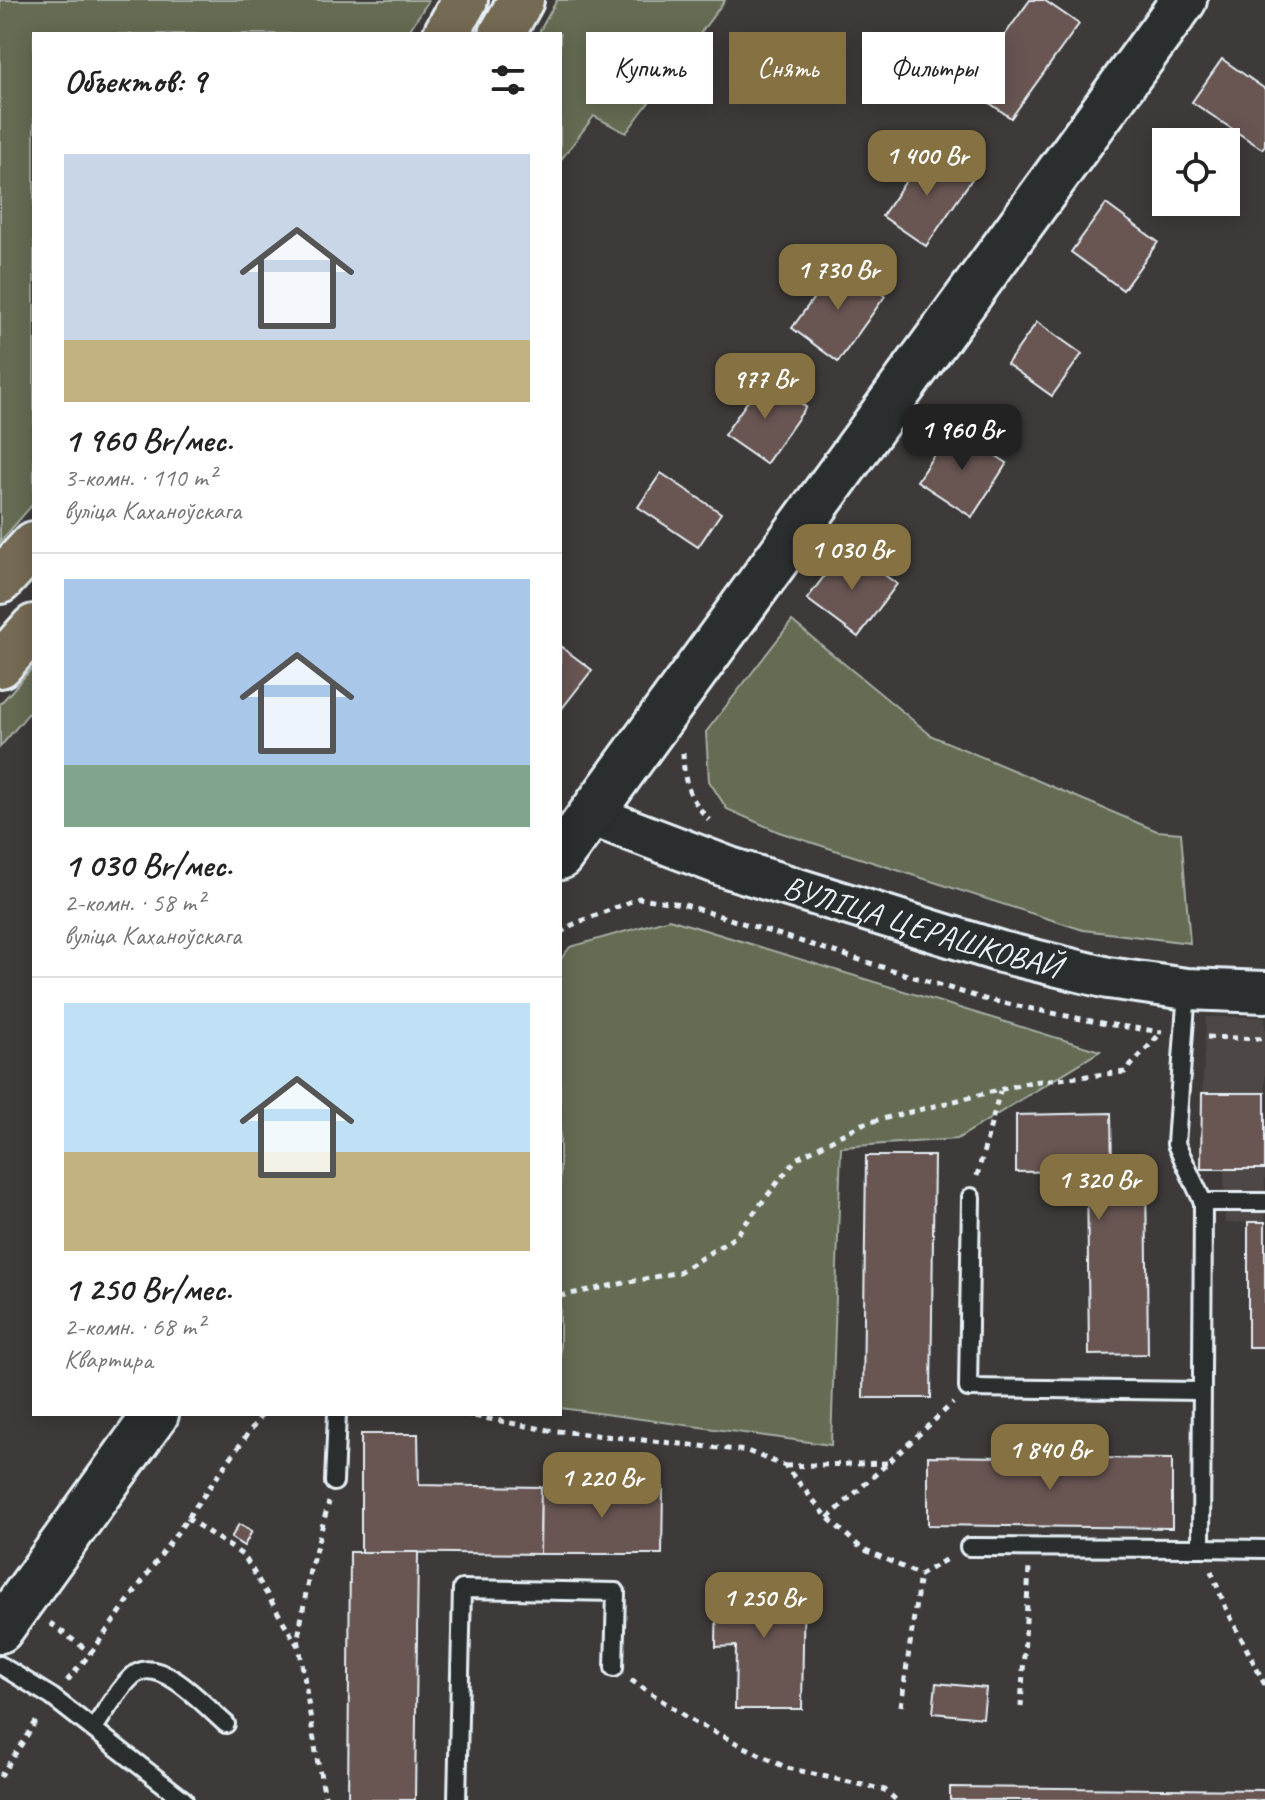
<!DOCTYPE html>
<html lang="ru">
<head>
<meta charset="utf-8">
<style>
  body { margin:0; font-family:Caveat,sans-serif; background:#f6f6f6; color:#222; height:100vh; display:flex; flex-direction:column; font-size:30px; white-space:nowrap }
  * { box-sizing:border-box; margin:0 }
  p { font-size:26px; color:#767676 }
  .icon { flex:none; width:44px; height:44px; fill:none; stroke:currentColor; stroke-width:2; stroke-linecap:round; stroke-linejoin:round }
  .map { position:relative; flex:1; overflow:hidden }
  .details { position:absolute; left:32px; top:32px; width:530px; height:1384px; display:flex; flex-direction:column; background:#fff; border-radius:0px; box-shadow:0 4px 20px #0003 }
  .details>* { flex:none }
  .banner { position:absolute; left:586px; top:32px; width:558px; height:72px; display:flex; gap:16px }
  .fabs { position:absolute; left:1152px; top:128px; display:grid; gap:16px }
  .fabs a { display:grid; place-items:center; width:88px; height:88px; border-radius:0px; background:#fff; box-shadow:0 4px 20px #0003; font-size:40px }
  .price { position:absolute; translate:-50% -68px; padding:0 18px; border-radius:16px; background:#857141; color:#fff; font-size:26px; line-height:52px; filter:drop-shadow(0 2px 4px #0008) }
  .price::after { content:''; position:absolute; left:50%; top:48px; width:24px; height:18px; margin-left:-12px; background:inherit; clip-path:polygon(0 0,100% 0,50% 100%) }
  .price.on { background:#222; color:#fff }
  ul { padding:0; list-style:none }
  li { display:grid; align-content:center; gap:16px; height:424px; padding:0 32px }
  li+li { border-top:2px solid #e0e0e0 }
  li span { display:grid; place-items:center; height:248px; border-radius:0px; color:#555 }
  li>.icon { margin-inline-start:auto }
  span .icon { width:144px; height:144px; fill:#fffc; stroke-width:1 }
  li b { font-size:34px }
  h2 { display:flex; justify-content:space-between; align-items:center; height:96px; padding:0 32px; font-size:34px }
  .tag { padding:0 28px; border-radius:0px; background:#fff; box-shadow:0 4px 20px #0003; font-size:28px; line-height:72px }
  .tag.on { background:#857141; color:#fff }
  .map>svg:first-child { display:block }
  .built { fill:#4d4645 }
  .green { fill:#656c52; stroke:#a6aea5; stroke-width:2 }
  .building { fill:#695753; stroke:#e8f1f8; stroke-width:2 }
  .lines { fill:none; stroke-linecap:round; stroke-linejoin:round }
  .service-casing { stroke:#e8f1f8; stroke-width:22 }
  .tertiary-casing { stroke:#e8f1f8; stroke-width:46 }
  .secondary-casing { stroke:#e8f1f8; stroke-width:50 }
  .primary-casing { stroke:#e8f1f8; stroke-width:50 }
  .path { stroke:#e8f1f8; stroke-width:5; stroke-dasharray:6 6; stroke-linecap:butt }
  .service { stroke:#2a2d2e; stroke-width:16 }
  .tertiary { stroke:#2a2d2e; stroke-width:40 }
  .secondary { stroke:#2a2d2e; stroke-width:44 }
  .primary { stroke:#746b52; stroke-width:44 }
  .labels { text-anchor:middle; stroke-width:7; stroke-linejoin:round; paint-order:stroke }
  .street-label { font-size:32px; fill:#e8f1f8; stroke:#2a2d2e }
</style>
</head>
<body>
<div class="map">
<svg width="1265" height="1800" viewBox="0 0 1265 1800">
  <rect width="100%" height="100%" fill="#3d3a39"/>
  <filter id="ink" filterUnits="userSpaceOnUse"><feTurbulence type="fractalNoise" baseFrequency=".0125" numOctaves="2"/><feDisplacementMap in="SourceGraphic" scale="16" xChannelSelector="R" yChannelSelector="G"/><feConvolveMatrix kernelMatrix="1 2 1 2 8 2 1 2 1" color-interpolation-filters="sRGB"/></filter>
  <g filter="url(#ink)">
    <path class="built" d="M1206,1017H1265V1347H1248V1222L1225,1223L1224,1169L1202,1093Z"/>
    <g class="green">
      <path d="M0,0H429L407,34H34V503L0,542Z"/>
      <path d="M557,0H725L626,133L594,116L560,161V34H538Z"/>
      <path d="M792,621L932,736L1157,831L1181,833L1190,943L1083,930L779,832L727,809L709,781L706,732Z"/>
      <path d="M34,666V707L0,747V704Z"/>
      <path d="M669,919L1100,1051L957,1139L841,1147L831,1445L560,1408V960L570,947Z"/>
    </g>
    <g class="building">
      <path d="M1030,0H1044L1079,24L1011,118L967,87Z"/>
      <path d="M1222,59L1265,89V145L1262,149L1192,102Z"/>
      <path d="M928,149L972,179L926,246L882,216Z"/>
      <path d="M1106,204L1158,242L1123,290L1071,252Z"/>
      <path d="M839,263L885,296L838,362L792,328Z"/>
      <path d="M1037,322L1082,354L1052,396L1007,364Z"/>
      <path d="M764,378L806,407L766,464L724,435Z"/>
      <path d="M952,427L1007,463L972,517L917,481Z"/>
      <path d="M661,473L721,513L698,547L638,507Z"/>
      <path d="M846,547L897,584L858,637L807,599Z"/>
      <path d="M560,646L592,670L560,711Z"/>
      <path d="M1202,1093H1265V1169H1201Z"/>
      <path d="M1111,1113L1112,1171H1146L1148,1354L1089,1355L1087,1171L1016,1172V1115Z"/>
      <path d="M866,1156H934L931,1398H863Z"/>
      <rect x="1248" y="1222" width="17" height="125"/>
      <path d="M361,1434H418L419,1485L541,1487L540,1554L361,1552Z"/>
      <path d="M928,1456L1172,1459V1528L928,1525Z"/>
      <path d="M541,1487H663L662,1554H540Z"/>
      <path d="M239,1524L252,1531L244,1546L231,1538Z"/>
      <path d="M350,1552H418L415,1800H348Z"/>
      <path d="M804,1579L802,1709H735L736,1646L716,1647L717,1580Z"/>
      <path d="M936,1683L986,1688L983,1718L933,1713Z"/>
      <path d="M950,1787L1265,1790V1800H950Z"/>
    </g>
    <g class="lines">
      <defs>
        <g id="service">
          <path d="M971,1197L968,1388L1201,1391"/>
          <path d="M1203,1202H1265"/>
          <path d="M334,1482L337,1414"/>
          <path d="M969,1547L1201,1548L1203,1202L1176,1144L1187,990"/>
          <path d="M1201,1548L1265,1549"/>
          <path d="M0,1665L52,1697L184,1800"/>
          <path d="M94,1728C104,1714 123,1681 137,1673C163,1658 206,1707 226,1724"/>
          <path d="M457,1800L462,1589L616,1592L614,1668"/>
        </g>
        <g id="tertiary">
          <path id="s1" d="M591,815L730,868L1001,952L1108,978L1187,989L1265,992"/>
        </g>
        <g id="secondary">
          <path d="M560,857L1184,0"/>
          <path d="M0,1630L156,1414"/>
        </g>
        <g id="primary">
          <path d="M446,34L465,0"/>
          <path d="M502,34L521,0"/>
          <path d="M0,581L34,544"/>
          <path d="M0,665L34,627"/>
        </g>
      </defs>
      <use href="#service" class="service-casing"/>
      <use href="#tertiary" class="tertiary-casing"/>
      <use href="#secondary" class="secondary-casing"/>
      <use href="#primary" class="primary-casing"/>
      <g class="path">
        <path d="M683,753C684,784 688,796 709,820"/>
        <path d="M560,933L572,925L639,898L682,904L984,999L1106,1024L1162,1032"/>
        <path d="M1207,1037L1265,1039"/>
        <path d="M977,1176L1000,1091"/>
        <path d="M560,1296L679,1272L735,1237L796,1159L862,1124L1031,1082L1125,1072L1158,1036"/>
        <path d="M463,1414L548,1430L747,1451L785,1466L828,1518L861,1548L920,1575L950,1557"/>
        <path d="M785,1466L887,1463"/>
        <path d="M187,1518L244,1556L298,1646"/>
        <path d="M828,1518L953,1403"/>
        <path d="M1211,1571L1226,1608L1265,1685"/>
        <path d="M50,1623L91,1653"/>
        <path d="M631,1680L694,1722L787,1768L885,1790L896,1800"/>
        <path d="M67,1681L91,1653L262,1414"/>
        <path d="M901,1706L920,1575"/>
        <path d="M1021,1707L1029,1569"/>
        <path d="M0,1777L39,1717"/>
        <path d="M326,1800L317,1759L298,1638L310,1570L329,1502"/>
      </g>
      <use href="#service" class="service"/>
      <use href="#tertiary" class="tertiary"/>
      <use href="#secondary" class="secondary"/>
      <use href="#primary" class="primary"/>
    </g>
  </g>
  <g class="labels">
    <g class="street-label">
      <text dy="11" stroke="none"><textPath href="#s1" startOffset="350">ВУЛІЦА ЦЕРАШКОВАЙ</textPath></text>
    </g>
  </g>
</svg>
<div class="fabs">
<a><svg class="icon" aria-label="locate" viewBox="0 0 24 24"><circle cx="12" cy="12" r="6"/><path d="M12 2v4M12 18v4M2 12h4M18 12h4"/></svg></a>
</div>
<b class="price" style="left:927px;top:198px">1 400 Br</b>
<b class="price" style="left:838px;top:312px">1 730 Br</b>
<b class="price" style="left:765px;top:421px">977 Br</b>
<b class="price on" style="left:962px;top:472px">1 960 Br</b>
<b class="price" style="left:852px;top:592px">1 030 Br</b>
<b class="price" style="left:1099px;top:1222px">1 320 Br</b>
<b class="price" style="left:1050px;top:1492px">1 840 Br</b>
<b class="price" style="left:602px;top:1520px">1 220 Br</b>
<b class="price" style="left:764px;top:1640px">1 250 Br</b>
<div class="banner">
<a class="tag">Купить</a>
<a class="tag on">Снять</a>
<a class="tag">Фильтры</a>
</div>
<section class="details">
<h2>Объектов: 9<svg class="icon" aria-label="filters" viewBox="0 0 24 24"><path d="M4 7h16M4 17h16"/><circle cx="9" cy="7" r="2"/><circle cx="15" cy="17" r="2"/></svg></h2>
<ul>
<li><span style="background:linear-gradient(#c9d6e8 75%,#c2b280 0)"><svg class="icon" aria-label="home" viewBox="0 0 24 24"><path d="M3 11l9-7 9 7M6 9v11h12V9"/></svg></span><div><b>1 960 Br/мес.</b><p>3-комн. · 110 m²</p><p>вуліца Каханоўскага</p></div></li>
<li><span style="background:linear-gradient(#a9c7e8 75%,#7fa58c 0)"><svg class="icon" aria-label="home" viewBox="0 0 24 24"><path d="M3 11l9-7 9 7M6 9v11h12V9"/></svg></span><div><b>1 030 Br/мес.</b><p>2-комн. · 58 m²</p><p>вуліца Каханоўскага</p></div></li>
<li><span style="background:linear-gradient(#bfe0f5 60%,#c2b280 0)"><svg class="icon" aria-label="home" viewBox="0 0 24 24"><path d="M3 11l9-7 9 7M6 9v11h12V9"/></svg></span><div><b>1 250 Br/мес.</b><p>2-комн. · 68 m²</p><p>Квартира</p></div></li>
</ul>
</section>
</div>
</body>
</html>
